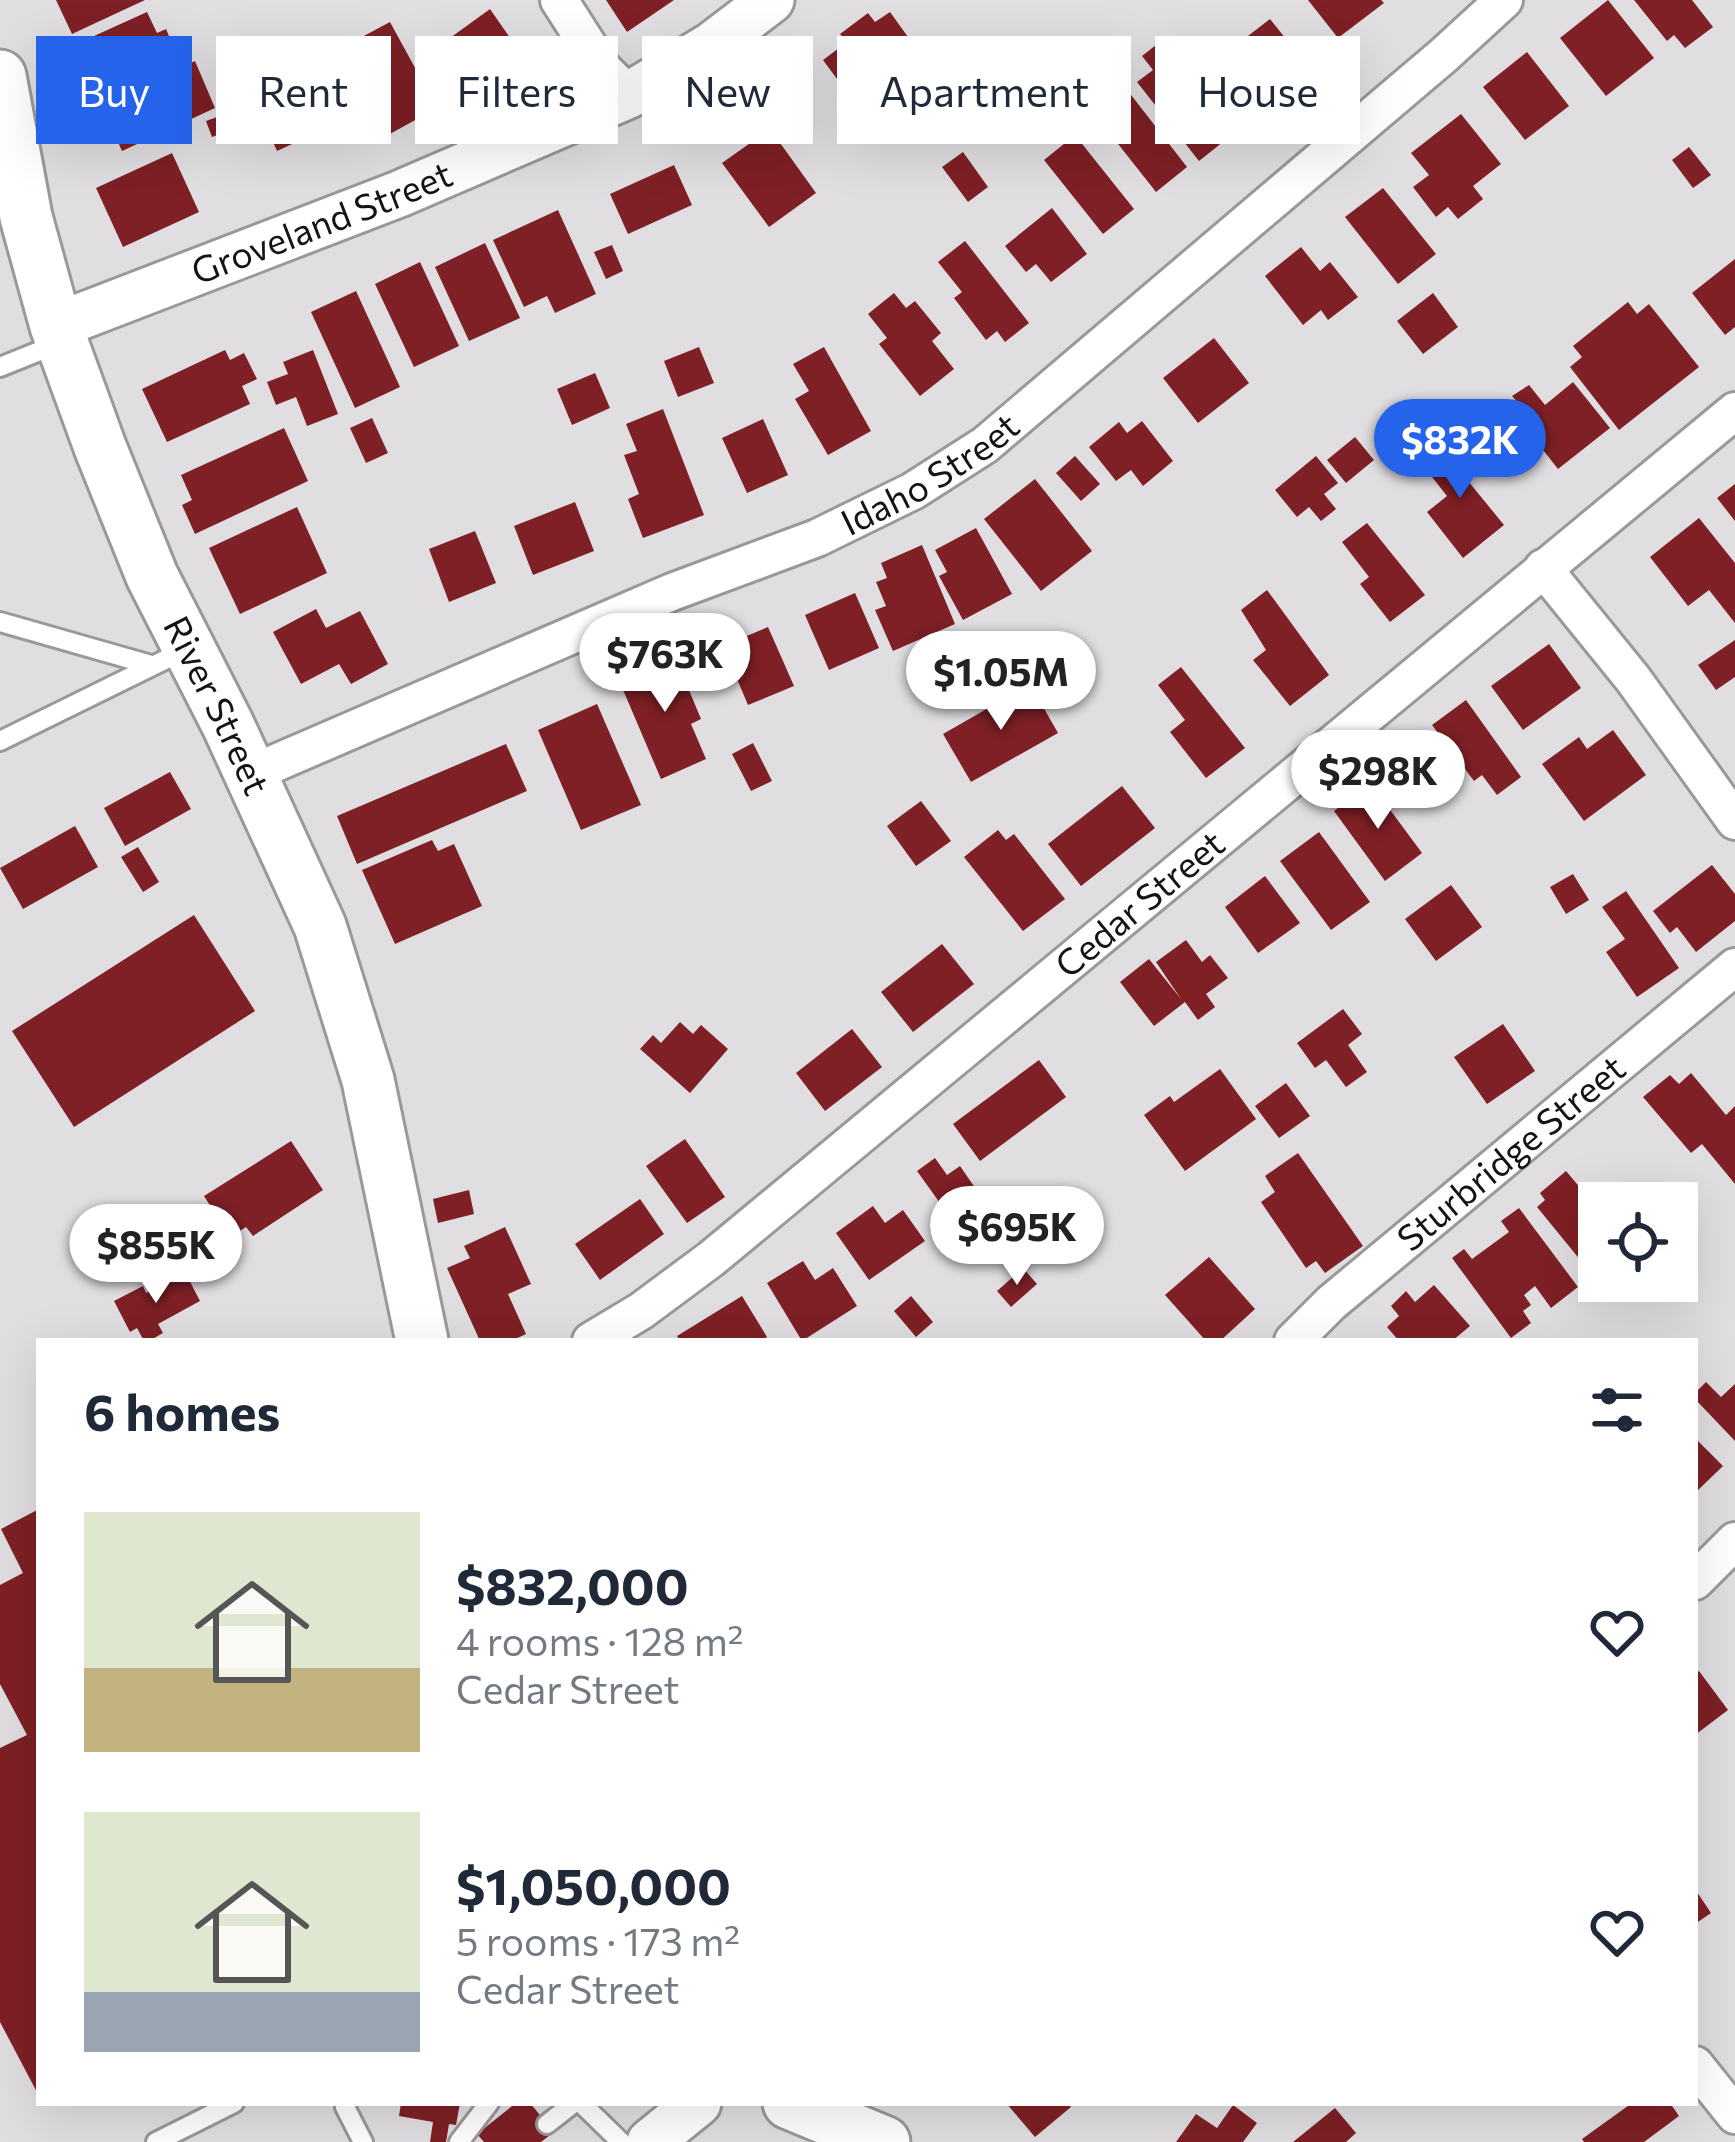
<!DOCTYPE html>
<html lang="en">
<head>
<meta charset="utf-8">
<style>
  body { margin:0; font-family:Commissioner,sans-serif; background:#f2f2f3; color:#1f2937; height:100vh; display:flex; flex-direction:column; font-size:45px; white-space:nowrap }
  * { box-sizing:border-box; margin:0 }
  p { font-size:39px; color:#747a83 }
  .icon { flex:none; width:66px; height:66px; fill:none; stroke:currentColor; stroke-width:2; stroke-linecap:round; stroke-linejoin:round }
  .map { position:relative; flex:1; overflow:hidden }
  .details { position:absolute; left:36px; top:1338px; width:1662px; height:768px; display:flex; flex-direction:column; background:#fff; border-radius:0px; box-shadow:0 12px 48px #0002 }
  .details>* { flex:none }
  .hud { position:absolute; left:36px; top:36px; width:1665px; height:108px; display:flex; gap:24px }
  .fabs { position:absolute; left:1578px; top:1182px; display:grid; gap:24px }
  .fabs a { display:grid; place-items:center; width:120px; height:120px; border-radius:0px; background:#fff; box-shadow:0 12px 48px #0002; font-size:60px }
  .price { position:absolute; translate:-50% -102px; padding:0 27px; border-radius:42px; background:#fff; color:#222; font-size:39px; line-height:78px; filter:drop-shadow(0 3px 6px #0008) }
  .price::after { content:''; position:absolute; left:50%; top:72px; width:36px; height:27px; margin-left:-18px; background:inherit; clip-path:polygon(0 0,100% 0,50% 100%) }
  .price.on { background:#2563eb; color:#fff }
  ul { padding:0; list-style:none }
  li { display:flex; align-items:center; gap:36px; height:300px; padding:0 48px }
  li span { display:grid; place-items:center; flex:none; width:336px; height:240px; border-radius:0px; color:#555 }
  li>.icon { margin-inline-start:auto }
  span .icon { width:144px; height:144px; fill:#fffc; stroke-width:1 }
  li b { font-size:51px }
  h2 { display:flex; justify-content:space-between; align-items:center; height:144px; padding:0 48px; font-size:51px }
  .tag { padding:0 42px; border-radius:0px; background:#fff; box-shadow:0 12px 48px #0002; font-size:42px; line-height:108px }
  .tag.on { background:#2563eb; color:#fff }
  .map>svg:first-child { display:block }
  .building { fill:#7e2025 }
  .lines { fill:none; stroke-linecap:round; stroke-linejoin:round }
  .service-casing { stroke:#9b989b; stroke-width:24 }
  .minor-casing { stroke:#9b989b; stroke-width:42 }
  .tertiary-casing { stroke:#9b989b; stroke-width:51 }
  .secondary-casing { stroke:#9b989b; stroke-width:57 }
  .service { stroke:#fff; stroke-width:18 }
  .minor { stroke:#fff; stroke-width:36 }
  .tertiary { stroke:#fff; stroke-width:45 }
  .secondary { stroke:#fff; stroke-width:51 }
  .labels { text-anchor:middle; stroke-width:12; stroke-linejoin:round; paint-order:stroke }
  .street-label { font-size:36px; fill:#151415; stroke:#e1dee2 }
</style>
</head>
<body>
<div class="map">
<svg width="1735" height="2142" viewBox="0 0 1735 2142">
  <rect width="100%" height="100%" fill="#e1dee2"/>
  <g class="building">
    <path d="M56,0H145L72,34Z"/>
    <path d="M606,0H674L627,32Z"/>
    <path d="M1308,0H1381L1384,3L1338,38Z"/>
    <path d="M1608,0L1654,58L1606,96L1560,38Z"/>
    <path d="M1634,0H1692L1713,27L1685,48L1674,35L1667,41Z"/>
    <path d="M490,9L520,52L462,93L432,51Z"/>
    <path d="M147,12L157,33L166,29L177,55L94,93L72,46Z"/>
    <path d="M890,12L926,62L860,110L823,60L847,42L840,34L868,13L875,22Z"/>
    <path d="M1270,19L1310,69L1268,102L1251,80L1244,85L1222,56Z"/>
    <path d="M390,22L437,108L379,140L332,53Z"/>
    <path d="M1165,38L1204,87L1213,80L1248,122L1199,161L1137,82L1153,70L1142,56Z"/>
    <path d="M292,50L304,76L313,72L336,124L277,151L254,99L264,95L252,69Z"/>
    <path d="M1527,52L1569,106L1525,140L1483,87Z"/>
    <path d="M195,61L215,108L122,151L101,104Z"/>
    <path d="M1128,91L1187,167L1156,192L1096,116Z"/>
    <path d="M253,104L259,120L212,137L206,121Z"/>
    <path d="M1461,114L1501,164L1473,186L1483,199L1458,219L1448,207L1436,217L1413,187L1429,175L1411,153Z"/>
    <path d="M770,129L816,193L769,227L722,163Z"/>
    <path d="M1075,135L1134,209L1103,234L1044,160Z"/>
    <path d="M1689,147L1711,175L1693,188L1672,160Z"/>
    <path d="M963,152L988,187L968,202L942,167Z"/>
    <path d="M172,153L199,212L123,247L96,188Z"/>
    <path d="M674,165L692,205L628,234L610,194Z"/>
    <path d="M1383,188L1436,254L1398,284L1345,217Z"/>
    <path d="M1052,208L1087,254L1051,282L1036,264L1026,272L1005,246Z"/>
    <path d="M558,210L596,294L555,313L547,296L524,307L493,240Z"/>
    <path d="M965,241L1029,323L1005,342L997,331L986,340L954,298L962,292L938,262Z"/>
    <path d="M485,243L520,318L469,341L435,267Z"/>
    <path d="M612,245L623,271L606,279L594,252Z"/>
    <path d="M1301,247L1320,271L1330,262L1358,297L1328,320L1321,310L1303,325L1265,276Z"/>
    <path d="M1735,259V327L1725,335L1692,293Z"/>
    <path d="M420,262L459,346L414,367L375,284Z"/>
    <path d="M356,291L400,387L355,408L311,312Z"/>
    <path d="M894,293L906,308L915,301L941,333L932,341L954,369L920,396L879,344L887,338L868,314Z"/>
    <path d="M1433,293L1458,327L1423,354L1397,321Z"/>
    <path d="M1628,302L1637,314L1649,304L1699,367L1619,430L1570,367L1582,357L1573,346Z"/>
    <path d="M1214,338L1249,383L1198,423L1163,378Z"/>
    <path d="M699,347L714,383L678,397L664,361Z"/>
    <path d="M824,347L871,431L828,455L795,399L809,391L793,364Z"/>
    <path d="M225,350L230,360L244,353L257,379L242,386L250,404L167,442L142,389Z"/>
    <path d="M313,350L338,414L307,426L296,397L276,405L267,382L288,374L283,362Z"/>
    <path d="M595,373L610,408L572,425L557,389Z"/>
    <path d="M1573,382L1610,428L1558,469L1514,413L1522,407L1512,396L1529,385L1545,405Z"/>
    <path d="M663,409L704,515L643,538L628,499L639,494L624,455L637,451L626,424Z"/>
    <path d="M372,418L388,453L366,463L350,428Z"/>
    <path d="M763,419L788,475L747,493L722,438Z"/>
    <path d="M1142,421L1173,461L1143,486L1131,470L1116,481L1089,447L1119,422L1127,433Z"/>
    <path d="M284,428L308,481L195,534L182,505L192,500L181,475Z"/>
    <path d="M1355,437L1374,460L1346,483L1327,460Z"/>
    <path d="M1453,438L1476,467L1464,476L1504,525L1463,558L1427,512L1447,496L1421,463Z"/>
    <path d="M1075,456L1100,484L1081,501L1056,473Z"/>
    <path d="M1316,456L1338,483L1324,494L1336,509L1321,521L1309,507L1297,517L1275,490Z"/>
    <path d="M1035,479L1092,551L1041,591L984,519Z"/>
    <path d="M1735,484V521L1717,498Z"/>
    <path d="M575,502L594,551L533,575L514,526Z"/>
    <path d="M297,507L327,573L240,614L209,548Z"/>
    <path d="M1699,518L1735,563V623L1709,590L1688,606L1650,557Z"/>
    <path d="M1367,523L1425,595L1390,622L1360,584L1369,577L1342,542Z"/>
    <path d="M976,528L1012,594L963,620L939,576L947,572L935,550Z"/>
    <path d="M475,531L496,583L449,602L429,549Z"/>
    <path d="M922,545L955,624L893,651L875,610L886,606L876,582L887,578L881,563Z"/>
    <path d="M1267,590L1329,675L1290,706L1253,660L1266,650L1241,610Z"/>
    <path d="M855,593L879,648L829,670L805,615Z"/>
    <path d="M316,609L326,628L360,611L388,664L351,684L339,664L301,684L273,632Z"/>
    <path d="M768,627L794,686L748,705L723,646Z"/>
    <path d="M1735,640V677L1716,690L1698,665Z"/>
    <path d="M1549,644L1581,688L1523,730L1491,686Z"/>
    <path d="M674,654L701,719L691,724L706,759L661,779L618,678Z"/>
    <path d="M1181,667L1245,748L1206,778L1170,732L1185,720L1158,685Z"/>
    <path d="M1030,684L1058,733L971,782L943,734Z"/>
    <path d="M1466,700L1521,777L1497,795L1482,775L1474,781L1432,725Z"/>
    <path d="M597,704L641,805L581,830L538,730Z"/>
    <path d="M1613,730L1646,775L1584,821L1542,764L1579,737L1587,749Z"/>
    <path d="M753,743L772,781L751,791L732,754Z"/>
    <path d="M506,744L527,791L357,864L337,816Z"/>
    <path d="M170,772L191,809L125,846L104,808Z"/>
    <path d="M1371,784L1422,853L1385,881L1334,811Z"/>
    <path d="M1122,786L1155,828L1081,886L1048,844Z"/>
    <path d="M921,801L951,841L916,866L887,826Z"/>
    <path d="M75,826L98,867L23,909L0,868Z"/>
    <path d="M998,830L1006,840L1014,834L1065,899L1023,931L964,857Z"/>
    <path d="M1319,832L1370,902L1331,930L1280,861Z"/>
    <path d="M432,840L438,851L454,844L482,906L395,944L362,870Z"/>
    <path d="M138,847L159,882L143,892L121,857Z"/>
    <path d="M1712,865L1735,894V921L1696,952L1677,927L1670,933L1653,911Z"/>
    <path d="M1573,874L1589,900L1566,914L1550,887Z"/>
    <path d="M1265,876L1300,923L1258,953L1225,907Z"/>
    <path d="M1451,885L1482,927L1436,961L1405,919Z"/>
    <path d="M1626,891L1679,968L1637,997L1606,952L1625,939L1602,907Z"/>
    <path d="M194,915L255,1011L74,1127L12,1031Z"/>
    <path d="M1186,940L1202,962L1210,955L1228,978L1206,994L1215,1007L1198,1020L1185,1002L1154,1026L1120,982L1149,959L1181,999L1156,962Z"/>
    <path d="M942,944L974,984L913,1032L881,992Z"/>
    <path d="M1343,1009L1362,1034L1348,1045L1367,1072L1346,1087L1326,1060L1315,1068L1297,1043Z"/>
    <path d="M680,1022L693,1034L701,1025L728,1049L690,1093L640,1049L653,1035L661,1043Z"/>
    <path d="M1503,1024L1535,1071L1487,1104L1454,1057Z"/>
    <path d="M852,1029L882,1067L825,1111L796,1073Z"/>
    <path d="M1039,1060L1066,1097L980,1161L953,1124Z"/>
    <path d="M1220,1069L1256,1119L1185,1171L1144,1115L1170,1096L1174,1102Z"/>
    <path d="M1691,1073L1726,1115L1735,1106V1184L1702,1144L1691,1153L1643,1097L1670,1075L1679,1084Z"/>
    <path d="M1286,1083L1310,1116L1279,1138L1255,1106Z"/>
    <path d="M685,1139L725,1197L687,1223L646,1166Z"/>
    <path d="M291,1141L323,1190L253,1236L246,1227L230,1237L204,1196Z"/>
    <path d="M1298,1153L1363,1246L1325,1273L1316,1261L1306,1268L1261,1202L1275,1192L1265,1176Z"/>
    <path d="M935,1158L947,1175L960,1166L980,1195L950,1217L917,1171Z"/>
    <path d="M1566,1171L1599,1210V1274L1595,1278L1537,1207L1545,1200L1540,1193Z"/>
    <path d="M469,1190L474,1214L438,1223L433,1199Z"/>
    <path d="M640,1199L664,1234L600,1280L575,1244Z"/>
    <path d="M873,1206L885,1223L903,1210L925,1241L869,1280L836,1233Z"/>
    <path d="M1519,1208L1578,1287L1551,1308L1535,1286L1524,1295L1531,1305L1523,1311L1531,1323L1511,1338L1452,1258L1464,1249L1472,1259L1509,1232L1501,1221Z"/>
    <path d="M505,1227L531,1284L508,1294L526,1334L511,1341H480L447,1268L470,1258L464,1246Z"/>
    <path d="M1209,1257L1255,1309L1220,1341H1206L1165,1295Z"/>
    <path d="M803,1261L815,1280L833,1268L857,1306L802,1341L767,1283Z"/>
    <path d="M1023,1268L1037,1284L1011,1307L997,1291Z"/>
    <path d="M185,1272L200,1301L158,1324L163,1333L149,1341H144L137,1328L130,1332L114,1301L143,1286L146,1293Z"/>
    <path d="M1434,1285L1470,1326L1452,1341H1399L1387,1327L1399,1316L1391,1306L1406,1291L1415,1302Z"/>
    <path d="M742,1296L767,1337L761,1341H680L677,1336Z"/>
    <path d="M911,1296L933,1322L916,1337L894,1311Z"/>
    <path d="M1706,1382L1721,1397L1735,1384V1441L1695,1399V1393Z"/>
    <path d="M1695,1438L1723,1466L1695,1493Z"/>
    <path d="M39,1509V2096L0,2022V1748L27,1735L0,1684V1585L23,1573L1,1529Z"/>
    <path d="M1699,1671L1728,1710L1695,1735V1674Z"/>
    <path d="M1695,1889L1711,1913L1695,1924Z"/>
    <path d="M401,2103H460L456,2125L449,2124L446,2142H430L433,2122L399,2116Z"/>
    <path d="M516,2103H530L554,2132L541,2142H484L477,2134Z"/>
    <path d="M1006,2103H1068L1071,2107L1035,2137Z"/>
    <path d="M1632,2103H1670L1679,2116L1644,2142H1584L1582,2139Z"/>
    <path d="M1233,2105L1257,2123L1243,2142H1176L1196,2114L1217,2128Z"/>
    <path d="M1335,2108L1356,2133L1346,2142H1293Z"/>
  </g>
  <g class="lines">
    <defs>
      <g id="service">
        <path d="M0,367L57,344"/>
        <path d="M0,622L151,665"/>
        <path d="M0,741L185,650"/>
        <path d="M347,2103L345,2107L363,2142"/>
        <path d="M581,2103L621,2142"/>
        <path d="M547,2124L574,2103"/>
        <path d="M156,2142L234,2103"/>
        <path d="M459,2142L489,2103"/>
      </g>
      <g id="minor">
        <path d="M559,0L603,69L629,95"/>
        <path d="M1543,568L1633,679L1735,821"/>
        <path id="s1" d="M250,774L672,592L817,538L913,491L985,445L1444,55L1504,0"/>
        <path id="s2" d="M591,1341L641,1311L711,1259L1735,411"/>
        <path id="s3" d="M1293,1341L1331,1303L1735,967"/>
        <path d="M1695,1581L1735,1541"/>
        <path d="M1695,2065L1735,2115"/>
      </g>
      <g id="tertiary">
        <path id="s4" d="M56,326L399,194L629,95L712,45L771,0"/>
        <path d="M650,2142L698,2103"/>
      </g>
      <g id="secondary">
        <path id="s5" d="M0,76L26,217L56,326L100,447L152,576L228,725L320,926L368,1080L422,1341"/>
        <path d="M789,2103L884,2142"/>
      </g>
    </defs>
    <use href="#service" class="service-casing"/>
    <use href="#minor" class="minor-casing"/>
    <use href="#tertiary" class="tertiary-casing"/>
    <use href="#secondary" class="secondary-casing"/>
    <use href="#service" class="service"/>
    <use href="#minor" class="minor"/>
    <use href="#tertiary" class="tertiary"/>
    <use href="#secondary" class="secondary"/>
  </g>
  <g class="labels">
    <g class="street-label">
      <text dy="13" stroke="none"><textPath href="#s4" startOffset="285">Groveland Street</textPath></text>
      <text dy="13" stroke="none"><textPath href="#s1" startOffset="744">Idaho Street</textPath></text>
      <text dy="13" stroke="none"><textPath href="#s5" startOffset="669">River Street</textPath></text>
      <text dy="13" stroke="none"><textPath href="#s2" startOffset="702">Cedar Street</textPath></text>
      <text dy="13" stroke="none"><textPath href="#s3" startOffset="288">Sturbridge Street</textPath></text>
    </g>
  </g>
</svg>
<div class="fabs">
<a><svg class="icon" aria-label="locate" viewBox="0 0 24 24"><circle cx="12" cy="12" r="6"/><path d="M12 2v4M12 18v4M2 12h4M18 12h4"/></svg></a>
</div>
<b class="price on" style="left:1460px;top:501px">$832K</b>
<b class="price" style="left:665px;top:715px">$763K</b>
<b class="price" style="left:1001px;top:733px">$1.05M</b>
<b class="price" style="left:1378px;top:832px">$298K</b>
<b class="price" style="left:1017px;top:1288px">$695K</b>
<b class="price" style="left:156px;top:1306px">$855K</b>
<div class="hud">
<a class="tag on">Buy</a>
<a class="tag">Rent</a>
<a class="tag">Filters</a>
<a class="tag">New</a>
<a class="tag">Apartment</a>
<a class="tag">House</a>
</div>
<section class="details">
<h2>6 homes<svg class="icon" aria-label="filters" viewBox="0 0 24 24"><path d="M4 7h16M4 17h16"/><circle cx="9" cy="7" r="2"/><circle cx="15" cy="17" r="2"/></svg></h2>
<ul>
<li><span style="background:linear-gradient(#dfe7d0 65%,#c2b280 0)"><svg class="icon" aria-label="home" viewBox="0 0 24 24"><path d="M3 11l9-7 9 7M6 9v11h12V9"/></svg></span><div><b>$832,000</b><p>4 rooms · 128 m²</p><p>Cedar Street</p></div><svg class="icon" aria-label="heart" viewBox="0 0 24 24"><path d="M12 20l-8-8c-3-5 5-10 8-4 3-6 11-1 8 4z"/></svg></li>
<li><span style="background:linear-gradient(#dfe7d0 75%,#9aa5b1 0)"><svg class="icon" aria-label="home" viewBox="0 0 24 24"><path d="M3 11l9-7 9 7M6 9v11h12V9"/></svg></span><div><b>$1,050,000</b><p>5 rooms · 173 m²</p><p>Cedar Street</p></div><svg class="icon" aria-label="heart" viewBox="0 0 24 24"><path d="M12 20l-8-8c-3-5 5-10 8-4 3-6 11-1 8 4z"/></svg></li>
</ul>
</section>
</div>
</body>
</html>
